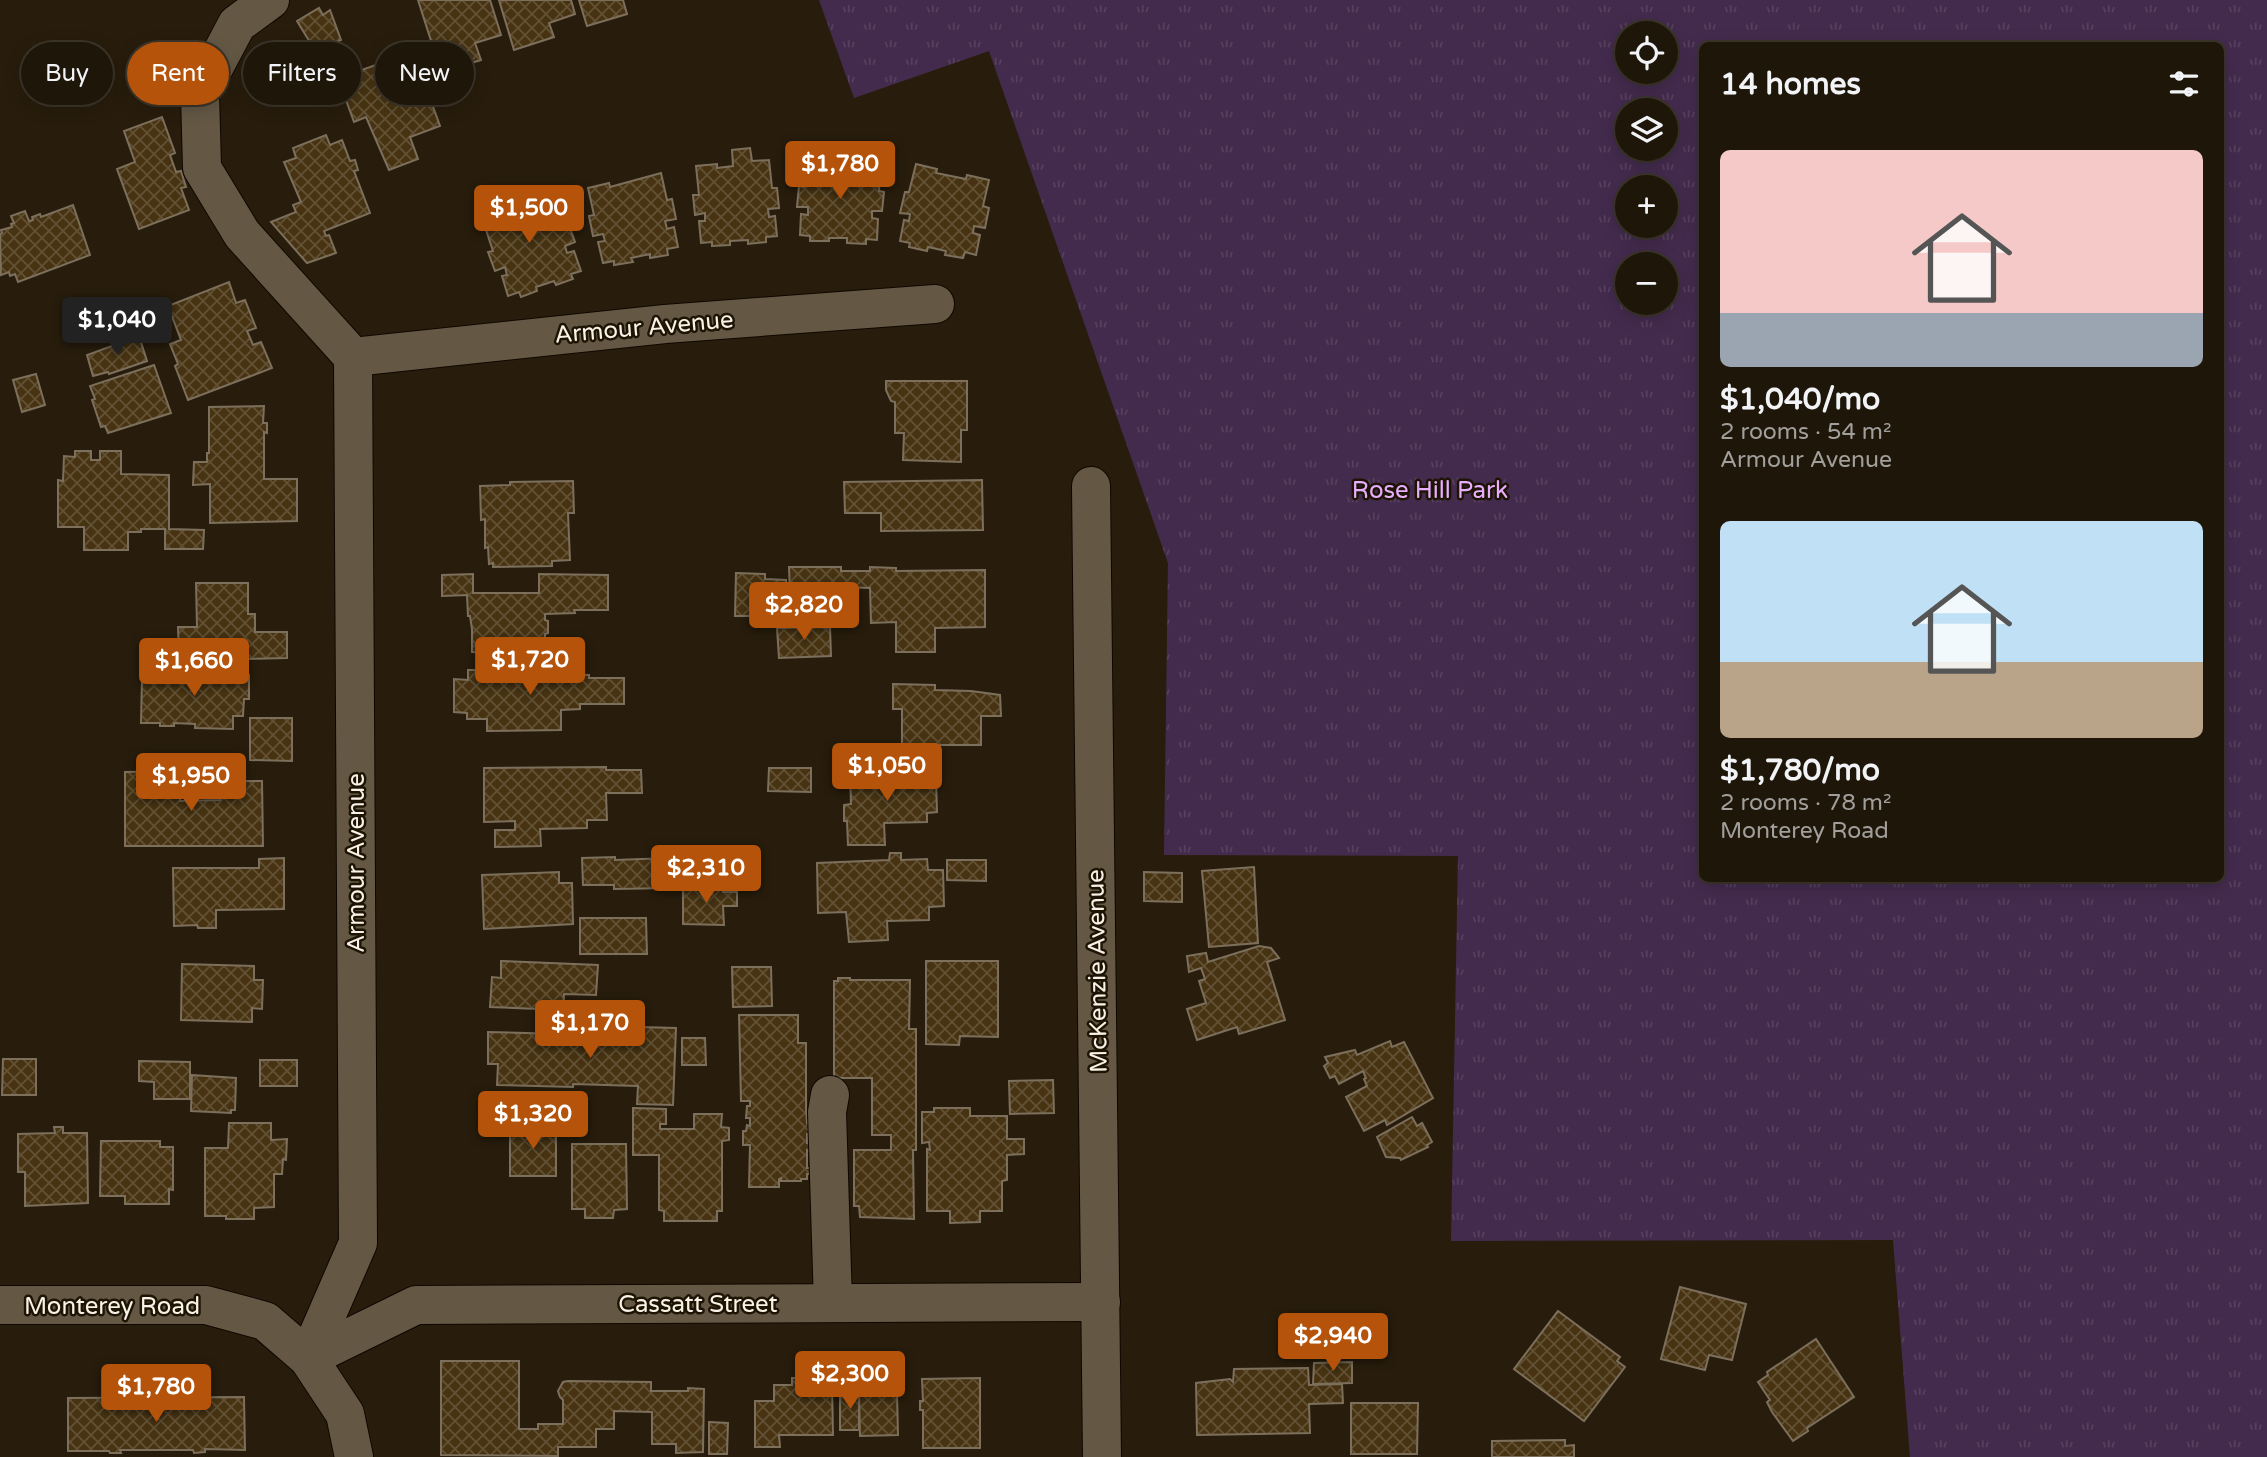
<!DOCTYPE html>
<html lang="en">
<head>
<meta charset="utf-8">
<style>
  body { margin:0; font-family:"Varela Round",sans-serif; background:#2b2317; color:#f1f3f6; height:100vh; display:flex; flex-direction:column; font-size:26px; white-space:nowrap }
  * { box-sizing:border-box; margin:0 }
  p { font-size:23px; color:#a19f9c }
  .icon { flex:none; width:38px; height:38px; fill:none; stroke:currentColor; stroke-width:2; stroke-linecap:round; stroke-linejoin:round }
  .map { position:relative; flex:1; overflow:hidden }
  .drawer { position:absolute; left:1699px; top:42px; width:525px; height:840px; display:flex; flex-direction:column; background:#1e1609; border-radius:10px; box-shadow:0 4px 18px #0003,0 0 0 2px #3c352a }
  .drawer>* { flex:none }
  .top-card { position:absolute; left:21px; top:42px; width:665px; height:63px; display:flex; gap:14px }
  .buttons { position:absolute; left:1615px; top:21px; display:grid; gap:14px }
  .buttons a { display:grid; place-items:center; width:63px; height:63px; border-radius:50%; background:#1e1609; box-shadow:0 4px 18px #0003,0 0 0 2px #3c352a; font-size:35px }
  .price { position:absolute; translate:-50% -60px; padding:0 16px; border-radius:7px; background:#b45309; color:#fff; font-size:23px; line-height:46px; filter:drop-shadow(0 2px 4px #0008) }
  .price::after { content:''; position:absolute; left:50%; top:42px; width:21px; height:16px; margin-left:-10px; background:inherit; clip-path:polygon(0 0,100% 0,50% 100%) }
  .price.on { background:#222; color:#fff }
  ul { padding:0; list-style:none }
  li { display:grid; align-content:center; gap:14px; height:371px; padding:0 21px }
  li span { display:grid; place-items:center; height:217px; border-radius:10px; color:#555 }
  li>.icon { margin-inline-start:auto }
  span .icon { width:126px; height:126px; fill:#fffc; stroke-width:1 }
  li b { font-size:30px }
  h2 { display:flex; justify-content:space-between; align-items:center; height:84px; padding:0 21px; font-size:30px }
  .tag { padding:0 24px; border-radius:32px; background:#1e1609; box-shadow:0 4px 18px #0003,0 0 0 2px #3c352a; font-size:24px; line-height:63px }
  .tag.on { background:#b45309; color:#fff }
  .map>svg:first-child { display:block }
  .park { fill:url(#park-tufts); fill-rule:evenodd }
  .building { fill:url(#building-cross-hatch); stroke:#7c6f5c; stroke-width:2 }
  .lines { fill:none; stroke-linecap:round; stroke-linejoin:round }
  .minor-casing { stroke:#100700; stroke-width:40 }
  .minor { stroke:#645845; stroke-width:38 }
  .labels { text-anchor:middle; stroke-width:5; stroke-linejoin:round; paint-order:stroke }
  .street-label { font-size:24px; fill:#faf2e7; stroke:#1e1404 }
  .park-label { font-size:24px; fill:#e7aefe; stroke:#1e1404 }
</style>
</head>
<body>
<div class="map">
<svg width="2267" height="1457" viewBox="0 0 2267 1457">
  <defs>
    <pattern id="park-tufts" width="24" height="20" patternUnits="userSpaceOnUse" patternTransform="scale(1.75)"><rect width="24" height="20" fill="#432b4d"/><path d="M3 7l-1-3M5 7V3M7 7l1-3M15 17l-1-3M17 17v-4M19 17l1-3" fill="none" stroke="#56405e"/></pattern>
    <pattern id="building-cross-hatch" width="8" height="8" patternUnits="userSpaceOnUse" patternTransform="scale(1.75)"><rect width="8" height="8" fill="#473312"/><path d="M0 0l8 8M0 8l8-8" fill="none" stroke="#625134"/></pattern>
  </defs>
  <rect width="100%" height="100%" fill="#281d0c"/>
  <path class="park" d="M819,0H2267V1457H1910L1893,1240L1451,1241L1458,856L1164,855L1168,563L989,51L854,98ZM1628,33H1666V72H1628ZM1703,46H2221V878H1703ZM1628,110H1666V149H1628ZM1628,187H1666V226H1628ZM1628,264H1666V303H1628Z"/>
  <g class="building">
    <path d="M418,0H490L501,35L475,43L481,60L441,72Z"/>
    <path d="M499,0H571L575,14L549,23L554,37L514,50Z"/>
    <path d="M579,0H623L627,14L587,26Z"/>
    <path d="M319,8L323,15L330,10L341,40L316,52L297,21Z"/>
    <path d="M402,56L405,64L416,60L440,126L410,137L418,159L389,170L366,117L354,122L338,78Z"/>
    <path d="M162,117L175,153L170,155L176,172L181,171L186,187L181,188L189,210L139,229L117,169L135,162L124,131Z"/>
    <path d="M326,135L330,145L342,140L350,161L355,160L358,170L354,171L370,213L324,231L326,236L329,235L336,253L307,263L271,222L296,212L293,205L301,202L284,162L296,158L293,148Z"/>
    <path d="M750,148L752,161L769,160L772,188H777L779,208L768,209L769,217L775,216L777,236L766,237V242L748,244V240L730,241V245L712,246V242L701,243L699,221H705V213L695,215L693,195H699L696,166L717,164V168L733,166L732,150Z"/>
    <path d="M805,158L827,159L826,163L859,165V162L880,163L879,191L884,192L882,211H872V218L878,219L877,240L866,239V244L847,243V238H829V241H810V236L800,235L801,214L808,215V207H797L799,186L804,187Z"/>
    <path d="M916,164L937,169L936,173L966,179L967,175L989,180L983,206L989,208L985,228L974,226L973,233L980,235L976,255L965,252L963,258L945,255L946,251L928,247L927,251L909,247L910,243L900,241L904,220L909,221L910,214L900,213L905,192H909Z"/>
    <path d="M661,173L667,200L672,199L676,219L665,221L667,229L674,227L678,247L667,249L668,255L650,258V254L631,258L633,262L614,265V261L603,263L598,242L605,241L603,234L593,236L589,216L594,215L588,188L609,183L610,187Z"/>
    <path d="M513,194L520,214L536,209L534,205L555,198L564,225L568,223L575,242L565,246L567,253L574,251L581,271L571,274L573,279L556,285L554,281L536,287L537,291L521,297L519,292L508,296L502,276L507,275L505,267L495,271L488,252L493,251L478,206Z"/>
    <path d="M73,205L90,255L18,282L15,274L10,276L9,272L1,275L0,234L2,233L1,230L12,227L11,224L14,223L11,216L25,211L29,221L33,220L32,217L40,214L41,217Z"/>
    <path d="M229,282L236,303L245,300L256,328L247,331L253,345L261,342L272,368L188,400L175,366L178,364L170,344L181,340L168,306Z"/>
    <path d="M139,336L147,361L109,374L108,372L93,376L87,355Z"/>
    <path d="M154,365L171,413L108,433L105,426L101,427L92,400L95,399L90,386Z"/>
    <path d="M36,374L45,405L22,412L13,380Z"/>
    <path d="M886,381H967V430H961V462L903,460L904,433H895V402L891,401L886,390Z"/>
    <path d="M264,406L263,423H267V433L264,432V479H297V521L210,523V484L193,485L194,462H207V453H209V407Z"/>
    <path d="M75,451H91V460H100V451H121V474L169,475V529L204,530L203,549H165V529H141V532H128V550H84V527H58V480L63,481L64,456L75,457Z"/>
    <path d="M982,480L983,530L881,531V513H845L844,482Z"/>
    <path d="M573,481L574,513H568L570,560L552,561V566L493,567V563L489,564L488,547L485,548V519L481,520L480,486L510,485V482Z"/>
    <path d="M789,567H841V571H870V567L896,568V571L985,570V627L935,628V652H896V622L871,623L870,588L841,587V594H790Z"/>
    <path d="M736,573L765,574V579L786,580L787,616H735Z"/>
    <path d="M473,574V593H539V574L608,575V610H574L575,613L545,614V620L548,621V633L545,634V644H526V653L472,652V629L470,616H468L467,595L442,596V575Z"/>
    <path d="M196,583H248V614H255V632H287V658L245,659V653L179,655L178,627H197Z"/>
    <path d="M830,627L831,656L779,658L777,628Z"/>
    <path d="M152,668L195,670V673L210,674V670L225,671V674L249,675V699H244L243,716H233V729L195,728V724L174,723V726H160V723H141L142,679H156L157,676H152Z"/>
    <path d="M468,670H556L557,674L589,675V678H624V704H580V709L561,710V730L487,731V719H467V713L454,712V679L468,680Z"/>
    <path d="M893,684L935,685V690L971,691L1000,695L1001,716H981V745H902V709H893Z"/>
    <path d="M250,718H292V761L250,760Z"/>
    <path d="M606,767V770H641L642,793H606L607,820H587V828L540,829L541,846L495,847V830H515V821L484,822V768Z"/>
    <path d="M769,768H811V792L768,791Z"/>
    <path d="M925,770V780L936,779L937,812L927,813V822L884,823L885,845H848L847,821H844V805L851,804L850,772Z"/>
    <path d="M180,771V801L220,800V781H262L263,846H125V772Z"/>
    <path d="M890,853H901V860L927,859L928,870H943L944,906L929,907V920L887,921L888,940L849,942L846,912L818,913L817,863L889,860Z"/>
    <path d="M615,857V860L669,858L670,888L614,889V885H583L582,858Z"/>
    <path d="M284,858V909L216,910V928H198L197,925L174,926L173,868H259V859Z"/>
    <path d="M947,860H986V881L947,880Z"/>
    <path d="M1254,867L1258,943L1209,947L1202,871Z"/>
    <path d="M559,872V883H572L573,924L484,929L482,875Z"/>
    <path d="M1144,872L1182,873V902L1144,901Z"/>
    <path d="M723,886V892H737V906H723L724,925L683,924V887Z"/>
    <path d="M580,918H646L647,954H580Z"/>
    <path d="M1259,946L1271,948L1279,958L1267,962L1285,1020L1239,1034L1237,1027L1197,1040L1187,1009L1206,1003L1199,981L1205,979L1201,968L1189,972L1187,956L1206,953L1208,962Z"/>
    <path d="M501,961L598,965L596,995L564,994L563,1010L490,1007L492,977L501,978Z"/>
    <path d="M926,961H998V1037L960,1036L959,1045L926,1044Z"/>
    <path d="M182,964L254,966V980H263L262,1009L252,1008V1022L181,1020Z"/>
    <path d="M732,967H771L772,1006L733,1007Z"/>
    <path d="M838,978H850V980H910L909,1029H916V1150H913L914,1219L860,1217L859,1206H854V1150H891V1135H872V1078H834V981H838Z"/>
    <path d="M739,1015H798V1043H806V1108L807,1123H810V1134H807V1143H810V1151L807,1150V1168H810V1174H807V1179H801V1181H781V1178L779,1179V1187H749L750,1145H743V1131H746L747,1125L750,1126V1118H746L747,1106H750V1101H741Z"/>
    <path d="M600,1026L676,1028L673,1105L637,1104L638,1086L573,1084V1087L497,1085L498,1064H488V1032L599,1035Z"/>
    <path d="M682,1038H705L706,1065H682Z"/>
    <path d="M1390,1041L1392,1047L1404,1042L1433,1098L1387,1125L1385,1120L1364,1131L1346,1097L1367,1086L1364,1079L1366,1078L1363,1071L1339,1084L1335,1076L1330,1078L1324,1066L1328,1063L1325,1057L1355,1050L1357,1055Z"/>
    <path d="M3,1059H36V1095H2Z"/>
    <rect x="260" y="1060" width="37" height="26"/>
    <path d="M139,1061L190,1062V1099H154V1082L139,1081Z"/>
    <path d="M192,1075L236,1078L235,1110H231V1113L191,1111Z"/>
    <path d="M1053,1080L1054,1113L1010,1114L1009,1081Z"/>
    <path d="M633,1108L666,1109V1124H660V1129H694V1114H722L721,1127L729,1128V1140L722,1141V1211H717V1221H664V1211L659,1210V1155H633Z"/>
    <path d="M934,1108H970V1116H1007V1139H1024V1154L1007,1155V1180L1002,1181V1211H980V1222L950,1223V1211H927V1149L930,1150L929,1142L922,1143V1112H934Z"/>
    <path d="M1412,1117L1417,1126L1422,1123L1432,1142L1427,1145L1428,1147L1401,1160L1400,1158L1386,1157L1377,1137Z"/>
    <path d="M229,1123H271V1140L287,1139L286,1160L283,1159L282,1174H274V1207L254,1208V1219H226V1216H205V1148H228Z"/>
    <rect x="510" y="1126" width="46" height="50"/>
    <path d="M54,1127H63V1133H87L88,1203L25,1206V1172H18V1134L55,1133Z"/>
    <path d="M101,1141H160V1147H173V1190L169,1189V1204H125V1196H100Z"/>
    <path d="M572,1144H626L627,1209L614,1210L613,1218H585V1209H572Z"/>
    <path d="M1680,1287L1746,1304L1732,1360L1709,1355L1705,1370L1661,1359Z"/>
    <path d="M1558,1311L1620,1357L1617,1361L1625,1367L1584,1421L1514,1369Z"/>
    <path d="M1816,1339L1854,1397L1807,1428L1808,1431L1793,1441L1772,1412L1767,1402L1770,1400L1758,1382L1768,1375L1767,1372Z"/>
    <path d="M441,1361H519V1429H538V1424H563V1400L560,1397L558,1391L563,1382L568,1381L651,1382V1391H688V1388L704,1389L703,1452L676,1453V1444H652V1412L614,1411V1429H596V1447H558V1456L441,1455Z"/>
    <path d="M1352,1362V1383L1313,1384L1314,1363Z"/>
    <path d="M1308,1368L1309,1385L1342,1384L1343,1403L1309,1404L1310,1433L1197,1435L1196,1383L1230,1379L1233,1382L1234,1369Z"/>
    <path d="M792,1378H811V1385L832,1384L833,1435H779L780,1447H755V1401H774V1385H792Z"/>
    <path d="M980,1378V1448H923V1410H920V1401H923L922,1379Z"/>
    <rect x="840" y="1392" width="19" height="38"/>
    <path d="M859,1393H897L898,1435L860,1436Z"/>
    <path d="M244,1397L245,1450L205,1449V1452L194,1453L193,1450H120L121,1453H110L109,1451H68V1398Z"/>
    <path d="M1351,1403H1418L1417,1454H1351Z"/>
    <path d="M709,1422L728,1423L727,1454H709Z"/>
    <path d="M1565,1440V1446L1574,1445V1457H1492V1441Z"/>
  </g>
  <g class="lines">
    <defs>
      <g id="minor">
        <path d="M270,0L237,24L200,94L202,168L242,234L353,357L358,1243L308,1358"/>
        <path d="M353,357L665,324L935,304"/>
        <path d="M1091,486L1102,1457"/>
        <path d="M830,1095L827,1112L833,1303"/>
        <path d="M0,1305H206L265,1321L308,1358L345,1414L354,1457"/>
        <path d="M308,1358L416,1305L1101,1302"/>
      </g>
    </defs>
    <use href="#minor" class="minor-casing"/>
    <use href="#minor" class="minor"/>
  </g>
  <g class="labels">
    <g class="street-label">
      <text transform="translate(644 327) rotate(-5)" y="8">Armour Avenue</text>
      <text transform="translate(356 863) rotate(-90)" y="8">Armour Avenue</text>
      <text transform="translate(1097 971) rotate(-91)" y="8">McKenzie Avenue</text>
      <text x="698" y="1312">Cassatt Street</text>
      <text x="112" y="1314">Monterey Road</text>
    </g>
    <g class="park-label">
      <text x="1430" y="498">Rose Hill Park</text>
    </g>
  </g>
</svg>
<div class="buttons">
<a><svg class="icon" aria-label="locate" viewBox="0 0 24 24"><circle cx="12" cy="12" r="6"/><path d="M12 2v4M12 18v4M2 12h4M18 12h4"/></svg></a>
<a><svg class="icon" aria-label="layers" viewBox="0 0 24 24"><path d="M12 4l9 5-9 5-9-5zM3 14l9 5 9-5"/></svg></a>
<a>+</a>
<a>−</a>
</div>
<b class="price" style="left:840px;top:201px">$1,780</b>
<b class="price" style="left:529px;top:245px">$1,500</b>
<b class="price on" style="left:117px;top:357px">$1,040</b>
<b class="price" style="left:804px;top:642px">$2,820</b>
<b class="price" style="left:530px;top:697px">$1,720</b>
<b class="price" style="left:194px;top:698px">$1,660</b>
<b class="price" style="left:887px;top:803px">$1,050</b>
<b class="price" style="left:191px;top:813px">$1,950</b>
<b class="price" style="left:706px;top:905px">$2,310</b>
<b class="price" style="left:590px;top:1060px">$1,170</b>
<b class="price" style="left:533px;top:1151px">$1,320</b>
<b class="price" style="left:1333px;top:1373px">$2,940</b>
<b class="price" style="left:850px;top:1411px">$2,300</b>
<b class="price" style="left:156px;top:1424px">$1,780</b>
<div class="top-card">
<a class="tag">Buy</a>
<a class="tag on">Rent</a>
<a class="tag">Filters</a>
<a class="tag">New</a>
</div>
<section class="drawer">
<h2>14 homes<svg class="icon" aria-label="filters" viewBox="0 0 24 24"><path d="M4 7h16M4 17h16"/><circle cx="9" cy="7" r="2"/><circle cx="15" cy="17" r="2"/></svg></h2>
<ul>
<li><span style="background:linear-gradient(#f6c9c9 75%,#9aa5b1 0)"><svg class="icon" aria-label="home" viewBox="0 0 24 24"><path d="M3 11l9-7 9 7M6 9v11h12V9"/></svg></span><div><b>$1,040/mo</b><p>2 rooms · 54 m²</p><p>Armour Avenue</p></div></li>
<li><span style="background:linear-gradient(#bfe0f5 65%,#b9a48a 0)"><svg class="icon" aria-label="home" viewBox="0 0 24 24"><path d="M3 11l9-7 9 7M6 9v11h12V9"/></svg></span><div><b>$1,780/mo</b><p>2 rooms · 78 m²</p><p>Monterey Road</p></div></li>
</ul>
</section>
</div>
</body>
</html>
